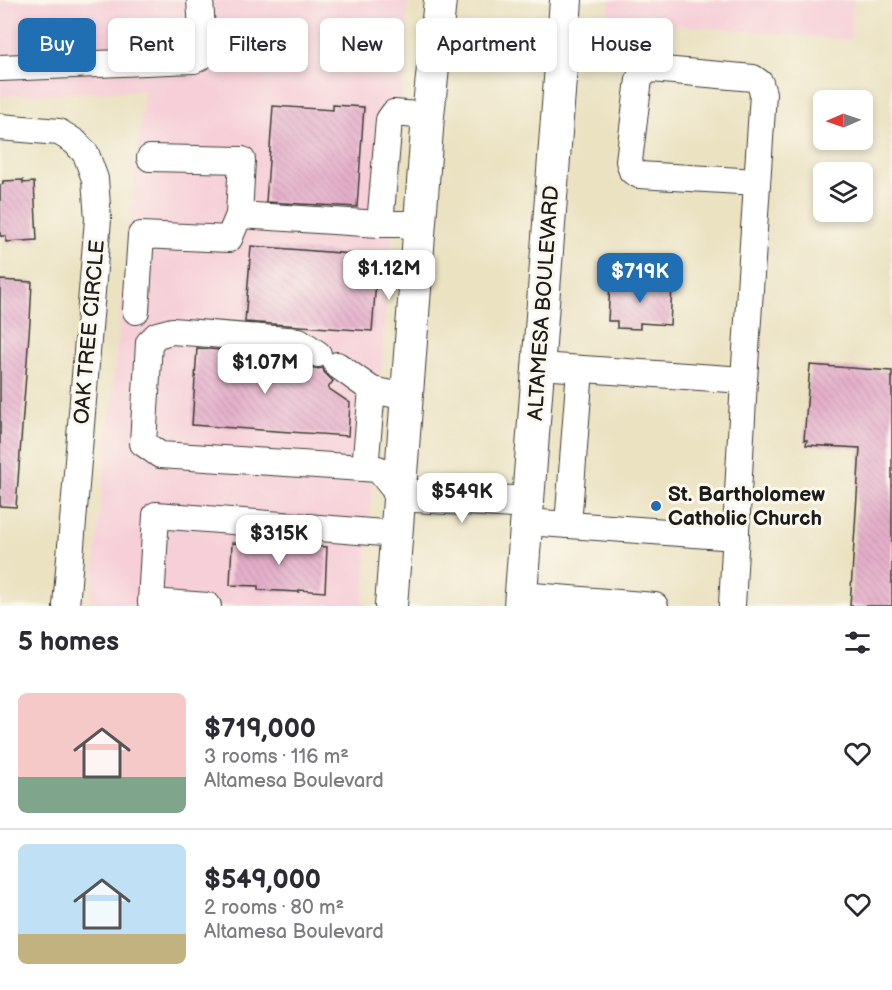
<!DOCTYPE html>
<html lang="en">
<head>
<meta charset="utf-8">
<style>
  body { margin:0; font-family:"Balsamiq Sans",sans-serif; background:#f2f2f3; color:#2b2b33; height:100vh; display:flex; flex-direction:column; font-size:22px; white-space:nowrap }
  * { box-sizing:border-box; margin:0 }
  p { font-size:20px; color:#7c7c81 }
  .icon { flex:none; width:33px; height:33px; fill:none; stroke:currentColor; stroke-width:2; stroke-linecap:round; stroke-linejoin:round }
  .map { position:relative; height:606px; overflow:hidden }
  .panel { display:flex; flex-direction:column; background:#fff; flex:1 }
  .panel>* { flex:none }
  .banner { position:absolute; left:18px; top:18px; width:856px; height:54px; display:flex; gap:12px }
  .needle { width:39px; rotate:268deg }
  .buttons { position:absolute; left:813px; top:90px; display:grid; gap:12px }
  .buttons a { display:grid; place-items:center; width:60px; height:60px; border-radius:9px; background:#fff; box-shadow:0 3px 9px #0003; font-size:30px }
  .price { position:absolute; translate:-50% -51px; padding:0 14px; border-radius:12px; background:#fff; color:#222; font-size:20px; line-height:39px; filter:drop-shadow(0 2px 3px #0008) }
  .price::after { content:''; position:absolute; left:50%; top:36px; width:18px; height:14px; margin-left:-9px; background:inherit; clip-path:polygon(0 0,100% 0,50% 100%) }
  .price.selected { background:#1f6fb2; color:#fff }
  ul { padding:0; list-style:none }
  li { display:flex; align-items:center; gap:18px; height:150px; padding:0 18px }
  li+li { border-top:2px solid #e1e1e2 }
  li span { display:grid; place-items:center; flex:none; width:168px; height:120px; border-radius:9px; color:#555 }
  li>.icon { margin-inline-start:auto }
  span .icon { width:72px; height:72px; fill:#fffc; stroke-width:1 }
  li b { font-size:26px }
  h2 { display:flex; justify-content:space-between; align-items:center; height:72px; padding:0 18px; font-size:26px }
  .tag { padding:0 21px; border-radius:9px; background:#fff; box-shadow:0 3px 9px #0003; font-size:21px; line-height:54px }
  .tag.selected { background:#1f6fb2; color:#fff }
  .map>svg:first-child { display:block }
  .built { fill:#f6cfd8 }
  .building { fill:url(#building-back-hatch) }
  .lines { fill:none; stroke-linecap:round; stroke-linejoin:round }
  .minor-casing { stroke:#3b3a35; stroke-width:28 }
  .major-casing { stroke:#3b3a35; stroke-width:34 }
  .minor { stroke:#fff; stroke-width:26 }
  .major { stroke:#fff; stroke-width:32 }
  .poi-dot { fill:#1f6fb2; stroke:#fbf7ec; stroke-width:2 }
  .labels { text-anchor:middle; stroke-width:6; stroke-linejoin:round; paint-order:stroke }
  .street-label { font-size:21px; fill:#1c1c1c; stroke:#fbf7ec }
  .poi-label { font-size:21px; font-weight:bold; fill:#1c1c1c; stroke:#fbf7ec; text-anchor:start }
</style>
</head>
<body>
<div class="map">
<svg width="892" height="606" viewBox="0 0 892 606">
  <defs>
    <pattern id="building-back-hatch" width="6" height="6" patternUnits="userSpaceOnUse" patternTransform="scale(1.5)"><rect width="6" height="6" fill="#e5afca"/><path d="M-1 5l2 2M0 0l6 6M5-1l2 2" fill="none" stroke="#c496ad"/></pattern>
  </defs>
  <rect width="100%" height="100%" fill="#fbf7ec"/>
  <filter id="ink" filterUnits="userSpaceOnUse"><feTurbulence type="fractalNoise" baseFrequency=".0167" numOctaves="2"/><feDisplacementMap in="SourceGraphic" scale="12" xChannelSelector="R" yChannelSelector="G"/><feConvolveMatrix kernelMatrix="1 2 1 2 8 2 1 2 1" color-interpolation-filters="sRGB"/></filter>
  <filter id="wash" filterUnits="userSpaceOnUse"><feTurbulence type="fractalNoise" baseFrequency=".008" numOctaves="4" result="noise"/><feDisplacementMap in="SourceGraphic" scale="24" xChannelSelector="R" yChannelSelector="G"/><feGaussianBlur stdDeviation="1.35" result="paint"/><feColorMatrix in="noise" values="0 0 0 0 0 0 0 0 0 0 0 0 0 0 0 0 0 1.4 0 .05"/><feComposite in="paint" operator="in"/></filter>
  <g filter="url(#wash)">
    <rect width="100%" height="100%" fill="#ebe2c2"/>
    <g class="built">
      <path d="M0,0H408L396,178L363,606H90L144,90L0,96Z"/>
      <path d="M609,0H853L850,40L608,19Z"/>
    </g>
    <g id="blocks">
      <g class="building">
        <path d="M333,105L364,107L357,207L266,202L273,106L333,110Z"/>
        <path d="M23,180V183L34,182L37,240L6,242V236H0V185L3,184V181Z"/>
        <path d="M251,246L378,256L372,331L245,322Z"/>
        <path d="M0,280L32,282L30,321L16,507L0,506Z"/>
        <path d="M610,282L672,285L670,325L640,323V329L617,328V321H608Z"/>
        <path d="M197,348L280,355V356L305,373L310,366L316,369L323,368L324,372L333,381L328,388L350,403L348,436L192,425Z"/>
        <path d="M810,365L892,371V606H850L860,448L806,445L807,440H804Z"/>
        <path d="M261,539L292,541V545L327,547L325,592L299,590V592L258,590V586L230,585L232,543L260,544Z"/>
      </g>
    </g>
  </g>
  <g filter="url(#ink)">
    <use href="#blocks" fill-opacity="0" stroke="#3b3a35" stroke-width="1.5"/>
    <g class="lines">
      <defs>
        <g id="minor">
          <path d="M0,68L194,60L202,56L203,45L200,0"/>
          <path d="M0,127L59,132L75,142L86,154L95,179L98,219L66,606"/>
          <path d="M150,158L242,160L239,215L380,224H420"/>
          <path d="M380,224L389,120L394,113L428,116"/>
          <path d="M136,311L141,235L229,239L239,215"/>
          <path d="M318,354L299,341L172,331L157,335L149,343L143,443L160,455L378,469L399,495"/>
          <path d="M337,365L372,390L407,397"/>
          <path d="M539,366L744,380L732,606"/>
          <path d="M744,380L763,94L760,83L753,78L652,69L645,72L639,79L629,161L632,171L639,175L757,182"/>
          <path d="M365,468L372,390"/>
          <path d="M527,522L736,537"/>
          <path d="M568,525L580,369"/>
          <path d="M521,595L655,606"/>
          <path d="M208,606L151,602L156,515L396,534"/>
        </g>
        <g id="major">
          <path d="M399,495L528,503"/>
          <path d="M391,606L428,116L440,0"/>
          <path d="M520,606L566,0"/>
        </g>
      </defs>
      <use href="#minor" class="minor-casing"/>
      <use href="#major" class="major-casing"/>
      <use href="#minor" class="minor"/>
      <use href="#major" class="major"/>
    </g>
  </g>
  <circle class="poi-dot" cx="656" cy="506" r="6"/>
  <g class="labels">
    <g class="street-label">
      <text transform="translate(543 303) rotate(-86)" y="7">ALTAMESA BOULEVARD</text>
      <text transform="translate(89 332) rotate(-85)" y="7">OAK TREE CIRCLE</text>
    </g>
    <g class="poi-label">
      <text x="668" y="501">St. Bartholomew<tspan x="668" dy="24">Catholic Church</tspan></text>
    </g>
  </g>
</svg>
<div class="buttons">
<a><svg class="needle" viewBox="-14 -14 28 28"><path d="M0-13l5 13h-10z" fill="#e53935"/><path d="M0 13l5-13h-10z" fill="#7c7c81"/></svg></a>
<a><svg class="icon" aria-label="layers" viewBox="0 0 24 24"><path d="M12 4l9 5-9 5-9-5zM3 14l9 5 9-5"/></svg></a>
</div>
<b class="price" style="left:389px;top:301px">$1.12M</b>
<b class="price selected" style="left:640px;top:304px">$719K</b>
<b class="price" style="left:265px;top:395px">$1.07M</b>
<b class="price" style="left:462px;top:524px">$549K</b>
<b class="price" style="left:279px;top:566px">$315K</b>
<div class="banner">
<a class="tag selected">Buy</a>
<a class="tag">Rent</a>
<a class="tag">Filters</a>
<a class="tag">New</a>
<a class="tag">Apartment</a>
<a class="tag">House</a>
</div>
</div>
<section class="panel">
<h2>5 homes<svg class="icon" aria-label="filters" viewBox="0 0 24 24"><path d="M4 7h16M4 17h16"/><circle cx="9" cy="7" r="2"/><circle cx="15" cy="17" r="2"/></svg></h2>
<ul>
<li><span style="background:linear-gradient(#f6c9c9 70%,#7fa58c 0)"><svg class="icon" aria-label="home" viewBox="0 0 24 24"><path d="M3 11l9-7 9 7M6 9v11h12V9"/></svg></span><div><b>$719,000</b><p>3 rooms · 116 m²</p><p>Altamesa Boulevard</p></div><svg class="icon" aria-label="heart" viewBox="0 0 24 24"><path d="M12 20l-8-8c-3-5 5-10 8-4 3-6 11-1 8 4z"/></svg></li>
<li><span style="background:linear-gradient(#bfe0f5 75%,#c2b280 0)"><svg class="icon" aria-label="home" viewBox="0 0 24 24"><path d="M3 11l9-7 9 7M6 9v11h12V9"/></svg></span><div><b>$549,000</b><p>2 rooms · 80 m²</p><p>Altamesa Boulevard</p></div><svg class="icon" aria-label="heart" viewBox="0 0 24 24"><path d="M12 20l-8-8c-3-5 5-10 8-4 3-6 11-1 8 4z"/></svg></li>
</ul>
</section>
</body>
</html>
